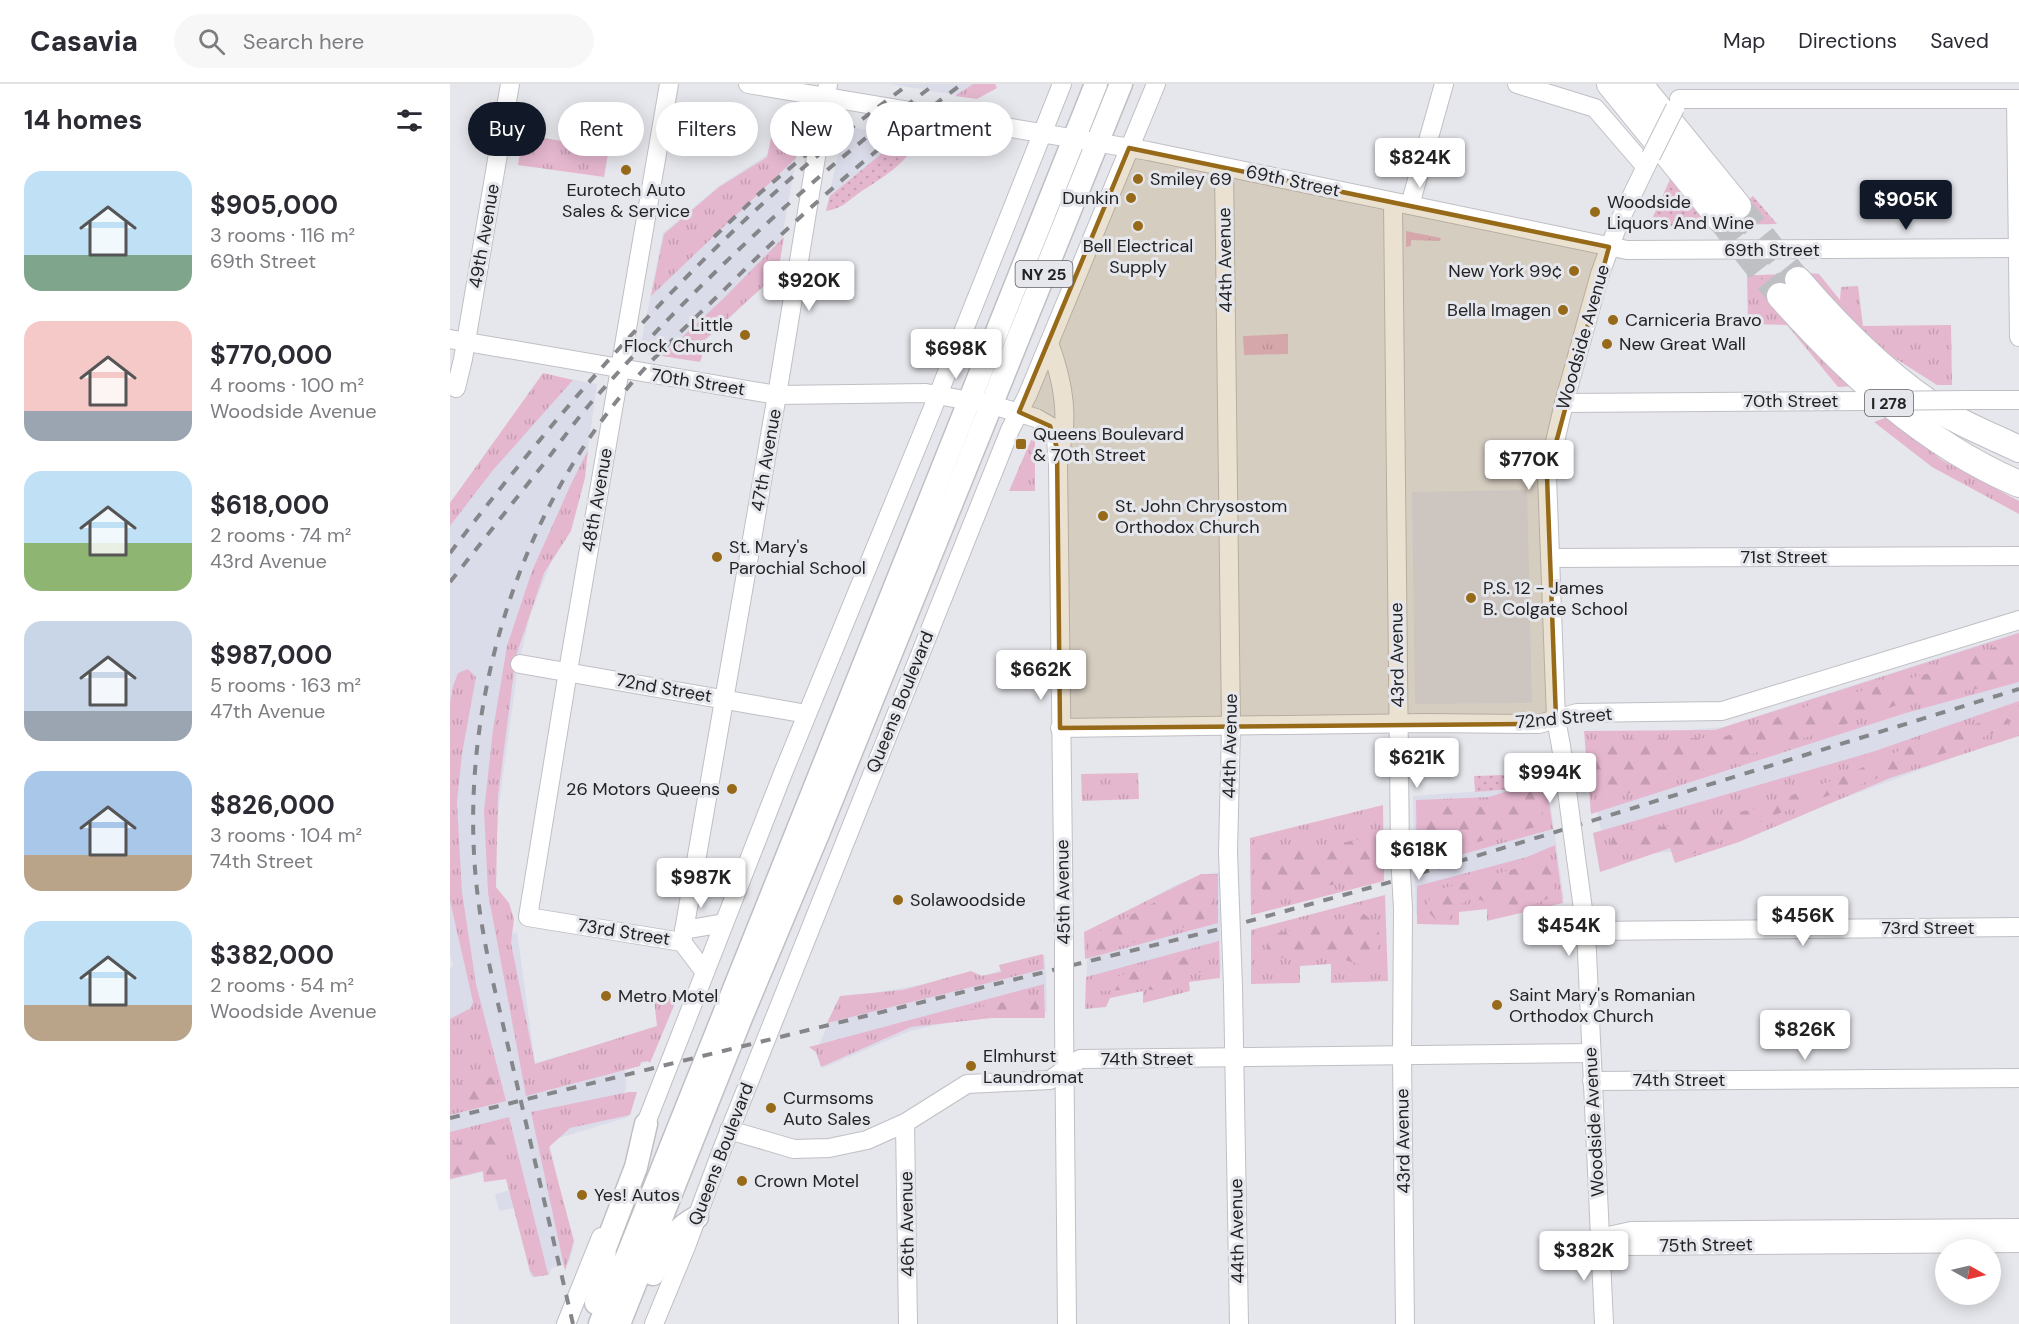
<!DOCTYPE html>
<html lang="en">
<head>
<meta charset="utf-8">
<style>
  body { margin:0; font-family:"DM Sans",sans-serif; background:#f7f7f7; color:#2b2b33; height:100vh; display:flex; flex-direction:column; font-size:22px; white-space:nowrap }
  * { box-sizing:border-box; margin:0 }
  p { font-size:20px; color:#7c7c81 }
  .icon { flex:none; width:33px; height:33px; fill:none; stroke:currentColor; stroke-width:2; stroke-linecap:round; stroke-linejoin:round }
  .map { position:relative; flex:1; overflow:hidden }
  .side { display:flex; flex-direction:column; background:#fff; width:450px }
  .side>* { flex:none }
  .guide { position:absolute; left:18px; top:18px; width:570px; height:54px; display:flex; gap:12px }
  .needle { width:39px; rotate:98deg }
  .fabs { position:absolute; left:1485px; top:1155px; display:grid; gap:12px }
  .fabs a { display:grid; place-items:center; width:66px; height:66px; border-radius:50%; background:#fff; box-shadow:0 3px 15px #0003; font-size:30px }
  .price { position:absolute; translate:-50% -51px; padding:0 14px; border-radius:6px; background:#fff; color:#222; font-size:20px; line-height:39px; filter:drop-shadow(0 2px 3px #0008) }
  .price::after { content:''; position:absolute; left:50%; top:36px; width:18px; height:14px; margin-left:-9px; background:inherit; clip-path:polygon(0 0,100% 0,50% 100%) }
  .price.selected { background:#111827; color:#fff }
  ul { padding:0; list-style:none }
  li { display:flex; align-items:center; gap:18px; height:150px; padding:0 24px }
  li span { display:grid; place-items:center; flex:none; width:168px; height:120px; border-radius:18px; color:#555 }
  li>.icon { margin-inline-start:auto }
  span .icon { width:72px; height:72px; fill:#fffc; stroke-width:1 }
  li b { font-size:26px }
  h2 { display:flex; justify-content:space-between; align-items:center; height:72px; padding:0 24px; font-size:26px }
  .tag { padding:0 21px; border-radius:27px; background:#fff; box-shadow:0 3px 15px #0003; font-size:21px; line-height:54px }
  .tag.selected { background:#111827; color:#fff }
  header { display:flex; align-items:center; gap:36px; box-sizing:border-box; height:84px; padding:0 30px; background:#fff; border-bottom:2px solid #e1e1e2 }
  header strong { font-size:28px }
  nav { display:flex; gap:33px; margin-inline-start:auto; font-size:21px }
  .search { width:420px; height:54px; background:#f7f7f7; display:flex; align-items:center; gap:15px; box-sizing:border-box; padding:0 21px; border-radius:33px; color:#7c7c81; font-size:22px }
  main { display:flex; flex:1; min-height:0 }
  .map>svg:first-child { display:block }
  .built { fill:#dbdce9 }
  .grass { fill:url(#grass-tufts) }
  .forest { fill:url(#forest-firs) }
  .park { fill:url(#park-dots) }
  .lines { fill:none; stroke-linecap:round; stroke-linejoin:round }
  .highway-tunnel { stroke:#bfc0c4; stroke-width:26; stroke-dasharray:26 13; stroke-linecap:butt }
  .minor-casing { stroke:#bfbfc5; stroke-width:20 }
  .major-casing { stroke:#bfbfc5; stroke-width:25 }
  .highway-casing { stroke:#bfbfc5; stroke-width:28 }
  .minor { stroke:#fff; stroke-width:18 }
  .major { stroke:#fff; stroke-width:22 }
  .highway { stroke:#fff; stroke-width:26 }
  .rail { stroke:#858689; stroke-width:4; stroke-dasharray:10 10; stroke-linecap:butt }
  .minor-bridge-casing { stroke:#bfbfc5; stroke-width:20; stroke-linecap:butt }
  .minor-bridge { stroke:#fff; stroke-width:18 }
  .marked { fill:#966a18; fill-opacity:0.2; stroke:#966a18; stroke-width:4.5; stroke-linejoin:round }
  .poi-dot { fill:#966a18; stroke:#e6e7ec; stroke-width:2 }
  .labels { text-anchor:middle; stroke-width:6; stroke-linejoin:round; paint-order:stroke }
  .shield { fill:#e6e7ec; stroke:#5e5e61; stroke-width:1.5 }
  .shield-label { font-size:16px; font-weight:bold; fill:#232325 }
  .poi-label { font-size:18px; fill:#232325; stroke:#e6e7ec; text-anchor:start }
  .street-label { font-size:18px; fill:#232325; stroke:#e6e7ec }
</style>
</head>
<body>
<header>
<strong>Casavia</strong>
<div class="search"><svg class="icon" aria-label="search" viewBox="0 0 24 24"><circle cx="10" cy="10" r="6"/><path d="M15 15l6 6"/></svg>Search here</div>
<nav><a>Map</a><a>Directions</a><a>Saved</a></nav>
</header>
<main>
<section class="side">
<h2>14 homes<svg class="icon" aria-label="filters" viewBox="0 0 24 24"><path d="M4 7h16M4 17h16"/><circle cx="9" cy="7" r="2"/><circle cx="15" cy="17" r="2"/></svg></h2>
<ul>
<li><span style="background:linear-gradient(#bfe0f5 70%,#7fa58c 0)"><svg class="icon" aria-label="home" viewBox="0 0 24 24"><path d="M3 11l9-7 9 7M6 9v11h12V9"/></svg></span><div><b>$905,000</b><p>3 rooms · 116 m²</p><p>69th Street</p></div></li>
<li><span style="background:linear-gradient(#f6c9c9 75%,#9aa5b1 0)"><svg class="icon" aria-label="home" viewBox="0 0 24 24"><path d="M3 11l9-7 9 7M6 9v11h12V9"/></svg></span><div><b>$770,000</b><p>4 rooms · 100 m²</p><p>Woodside Avenue</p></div></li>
<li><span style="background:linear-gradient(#bfe0f5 60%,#8fb573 0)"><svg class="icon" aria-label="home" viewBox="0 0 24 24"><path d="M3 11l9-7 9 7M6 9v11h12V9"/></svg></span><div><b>$618,000</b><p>2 rooms · 74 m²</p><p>43rd Avenue</p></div></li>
<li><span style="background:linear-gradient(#c9d6e8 75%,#9aa5b1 0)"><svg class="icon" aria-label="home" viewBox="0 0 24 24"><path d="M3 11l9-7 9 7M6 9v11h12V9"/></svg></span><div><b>$987,000</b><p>5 rooms · 163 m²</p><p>47th Avenue</p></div></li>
<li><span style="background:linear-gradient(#a9c7e8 70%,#b9a48a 0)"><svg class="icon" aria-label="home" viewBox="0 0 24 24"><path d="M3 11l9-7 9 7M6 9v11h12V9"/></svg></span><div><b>$826,000</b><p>3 rooms · 104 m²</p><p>74th Street</p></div></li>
<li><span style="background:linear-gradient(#bfe0f5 70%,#b9a48a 0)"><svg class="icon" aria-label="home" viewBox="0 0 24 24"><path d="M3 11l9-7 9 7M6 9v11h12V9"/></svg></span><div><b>$382,000</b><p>2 rooms · 54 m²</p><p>Woodside Avenue</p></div></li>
</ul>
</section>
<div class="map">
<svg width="1569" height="1240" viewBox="0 0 1569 1240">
  <defs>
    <pattern id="grass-tufts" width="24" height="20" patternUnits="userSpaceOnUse" patternTransform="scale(1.5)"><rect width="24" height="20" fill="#e5b7cf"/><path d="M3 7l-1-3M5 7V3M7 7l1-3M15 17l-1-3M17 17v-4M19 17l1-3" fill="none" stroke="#c49db2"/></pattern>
    <pattern id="forest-firs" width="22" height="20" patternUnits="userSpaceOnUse" patternTransform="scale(1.5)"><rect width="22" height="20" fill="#e5b7cf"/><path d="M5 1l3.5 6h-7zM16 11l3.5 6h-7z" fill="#c49db2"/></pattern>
    <pattern id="park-dots" width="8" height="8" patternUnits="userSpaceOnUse" patternTransform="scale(1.5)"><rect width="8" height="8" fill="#e5b7cf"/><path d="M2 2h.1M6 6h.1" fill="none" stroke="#c49db2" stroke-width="1.8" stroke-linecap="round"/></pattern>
  </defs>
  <rect width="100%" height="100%" fill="#e6e7ec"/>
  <g class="built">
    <path d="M440,0H546V1L522,14Z"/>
    <path d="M395,42L473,56L376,126L392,52Z"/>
    <path d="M350,54L333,148L328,188L236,275L189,269L213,149L269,102L326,65Z"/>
    <path d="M97,291L147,300L134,393L80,532L68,583L49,720L44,801L50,855L67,848L85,979L213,944L200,977L175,984L176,1005L174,1009L178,1033L99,1057L123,1165L119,1178L114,1181L102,1184L99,1191L81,1193L64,1124L49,1127L45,1110L60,1106L56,1095L34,1098L32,1088L0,1096V884L3,881L0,871V418Z"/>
    <path d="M1077,406L1082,619L965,620L962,408Z"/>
    <path d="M1569,548V649L1338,735L1238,766L1197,770L1159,786L1141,699L1137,654L1273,643Z"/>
    <path d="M1098,702L1114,815L966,830L963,712Z"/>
    <path d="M769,788L771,888L637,915V850L725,801L752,791Z"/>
    <path d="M595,871L597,928L534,930L460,947L373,984L368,963L381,933L394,914L475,900L524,888L534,892Z"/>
  </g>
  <g class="grass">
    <path d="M523,0H545L547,4L527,15L505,12Z"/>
    <path d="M73,51L159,64L154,93L68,81Z"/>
    <path d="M321,54L348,59L346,74L201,212L214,150L269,103L317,73Z"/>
    <path d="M956,147L991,154L990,157L961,156V162L956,163Z"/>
    <path d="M334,153L328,189L250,260L254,267L250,278L212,272L274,214Z"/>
    <path d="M1359,189L1369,190L1390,216L1391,203L1408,202L1413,242L1501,241L1502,301H1487L1443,273L1392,229Z"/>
    <path d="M1297,191H1308L1405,302L1388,303L1337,241L1298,240Z"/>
    <path d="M838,250V270L794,271L793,252Z"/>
    <path d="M93,289L123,296L43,386L0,442V419Z"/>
    <path d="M1438,333L1492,376L1569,417V430L1482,383L1424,338Z"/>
    <path d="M581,356L585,357V407H559Z"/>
    <path d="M138,366L135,394L121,447L94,489L66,572L48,712L46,803L59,819L64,835L61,859L85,980L207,942L204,915L228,912L200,979L198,977L191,978L190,982L76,1012L38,809L34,727L43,646L57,562L82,487L121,400Z"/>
    <path d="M1569,549V598L1456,629L1141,730L1134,647L1265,646Z"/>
    <path d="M18,585L26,593L12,670L7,719L12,808L26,900L56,1017L0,1031V935L21,924L23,918L0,817V619L3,602L8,589Z"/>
    <path d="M1569,617V652L1440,694L1289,758L1225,779L1220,764L1150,788L1143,749L1422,668Z"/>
    <path d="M688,689L689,715L632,717L631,690Z"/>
    <path d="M1097,705L1103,745L967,783L966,716L1039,713L1058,707Z"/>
    <path d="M933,721L934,797L801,831L800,754Z"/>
    <path d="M1105,761L1113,819L1037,837V825L1009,828V841L967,840V802L1077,773Z"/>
    <path d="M751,790H768V839L635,875L634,848Z"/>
    <path d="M935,811L938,897L881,899V880L850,882V899L801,900V846Z"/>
    <path d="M769,857L770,894L739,898L740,907L693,919V907L660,914L656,923L635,925L636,893Z"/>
    <path d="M593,870L594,885L377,939L390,912L453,906L521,887L531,892L551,888L549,881Z"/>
    <path d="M594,900L595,934H542L461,943L371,983L366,968L359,963Z"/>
    <path d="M179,1008H187L180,1031L120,1044L99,1063L124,1157L115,1187L81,1028Z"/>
    <path d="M59,1033L98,1190L97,1191L84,1193L80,1187L56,1095L34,1098L33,1087L0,1095V1048Z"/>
  </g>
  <g class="forest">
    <path d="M1569,553V594L1542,602L1455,618L1383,645L1201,701L1164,715L1156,714L1147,709L1141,674L1144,659L1153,655L1271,654L1369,618L1484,588Z"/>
    <path d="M1552,631L1560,636L1553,646L1530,654L1483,674L1327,730L1241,771L1231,772L1230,762H1197L1170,769L1159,764L1164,749L1182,745L1217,742L1304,725L1392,693L1455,664Z"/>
    <path d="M1081,705L1092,711L1093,741L985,769H974L970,765L972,725L979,722L1031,723Z"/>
    <path d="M910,755L928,758V772L921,789C888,801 855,807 820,811L810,803L807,787L813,770C837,759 856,764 882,761C891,759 901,757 910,755Z"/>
    <path d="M1093,777L1101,784L1106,811C1089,818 1070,829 1051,828C1042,828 1039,819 1031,816C1016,810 1005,826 997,836H986L975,824L982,811L994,804Z"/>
    <path d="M747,796L764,803L763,822L752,838L647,869L639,865L642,856L647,849Z"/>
    <path d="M914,830C935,845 930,855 924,877L917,882C892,878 873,863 847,867C842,868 839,871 834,873C829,876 822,877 816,878L817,861L824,850Z"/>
    <path d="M738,872L759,877L756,887L739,891L730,902L715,908L696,905L648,907L649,902L666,893Z"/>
    <path d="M577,913L586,915L590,921L588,927L582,931H547L516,936L508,934V932L513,927Z"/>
    <path d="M30,989L47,996V1014L0,1024V1004Z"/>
    <path d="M53,1039L56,1049L50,1062L54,1091L37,1094L34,1085L0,1093V1061L49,1045Z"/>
  </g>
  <g class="park">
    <path d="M452,53L469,55C454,82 433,93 409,109C397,118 391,125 376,127L380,112Z"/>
    <path d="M1222,91L1263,143L1208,142L1202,135Z"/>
    <path d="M1303,112L1327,140L1267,141Z"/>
    <path d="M1359,189L1327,215L1308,191Z"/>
    <path d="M1084,690V703L1025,708L1024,692Z"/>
  </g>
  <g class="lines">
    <g class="highway-tunnel">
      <path d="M1288,122L1348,196"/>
      <path d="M1270,135L1330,212"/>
    </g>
    <defs>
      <g id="minor">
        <path d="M219,0L118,587L78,833L232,858L254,887"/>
        <path d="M298,0L698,67L1177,166L1569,164"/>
        <path d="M1067,0L1145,24L1195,82"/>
        <path d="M1229,15H1569"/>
        <path d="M1566,15L1569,253"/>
        <path d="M774,83L781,642L778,768"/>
        <path d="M943,118L950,771"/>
        <path d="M960,121L994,0"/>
        <path d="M0,255L327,311L476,309L542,321L586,334L600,342L606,356L608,381L614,852"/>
        <path d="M599,259C611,291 620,332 610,366"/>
        <path d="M6,304L13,275L60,0"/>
        <path d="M1518,316H1569"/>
        <path d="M1114,319L1417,317"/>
        <path d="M1100,474L1569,472"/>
        <path d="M70,580L357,630"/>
        <path d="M610,644L976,639L1089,640L1127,629L1272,627L1569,536"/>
        <path d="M1111,662L1106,635L1097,392L1114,319L1150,190L1169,138L1201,72"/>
        <path d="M1126,774L1136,847L1154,1240"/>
        <path d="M953,825L952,972L955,1240"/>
        <path d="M234,846L274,839"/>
        <path d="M1136,847L1569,843"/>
        <path d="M232,858L327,311L378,0"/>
        <path d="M783,903L789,1240"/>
        <path d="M614,937L617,1240"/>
        <path d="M1142,997L1569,994"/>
        <path d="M455,1039L458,1240"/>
        <path d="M279,1046L344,1065L379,1064L417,1056L455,1039L517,1000L600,996L630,975L1141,969"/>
        <path d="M191,1052L333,689L482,326L612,0"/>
        <path d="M1154,1153L1181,1147L1569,1144"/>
        <path d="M1149,1154L1180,1162L1569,1159"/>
        <path d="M116,1240L151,1153"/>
        <path d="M204,1240L237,1160L271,1068L560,346L578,310L706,0"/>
      </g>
      <g id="major">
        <path d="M203,1190C216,1164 220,1147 247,1133"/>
        <path d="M146,1219L152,1198L155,1164L186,1083L196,1040"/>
        <path d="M150,1240L646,0"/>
        <path d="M169,1240L291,934L368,750L671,0"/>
      </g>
      <g id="highway">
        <path d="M1160,0L1270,135"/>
        <path d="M1189,0L1288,122"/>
        <path d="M1348,196C1391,246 1441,297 1498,331C1521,344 1546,354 1569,365"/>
        <path d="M1330,212C1398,288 1473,359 1569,400"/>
      </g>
    </defs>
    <use href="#minor" class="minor-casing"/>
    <use href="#major" class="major-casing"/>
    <use href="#highway" class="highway-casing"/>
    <use href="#minor" class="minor"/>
    <use href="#major" class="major"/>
    <use href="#highway" class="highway"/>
    <g class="rail">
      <path d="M264,153L311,108L358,69"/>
      <path d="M0,469C133,295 281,129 459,0"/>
      <path d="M0,498C32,458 64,417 96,377C112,356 128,333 146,313C248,198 362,92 485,0"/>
      <path d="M0,1034L774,844L944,797L1099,750L1569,605"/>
      <path d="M123,1240L43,898C35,861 28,824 25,785C12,618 67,437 174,308C208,267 248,232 285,195C356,125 432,59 512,0"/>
    </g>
    <defs>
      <g id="minor-bridge">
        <path d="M1201,72L1225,24"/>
        <path d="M1417,317L1518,316"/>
        <path d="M1111,662L1126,774"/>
        <path d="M778,768L783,903"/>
        <path d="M950,771L953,825"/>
        <path d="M614,852V937"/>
      </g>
    </defs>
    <use href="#minor-bridge" class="minor-bridge-casing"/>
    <use href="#minor-bridge" class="minor-bridge"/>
  </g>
  <path class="marked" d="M679,64L1159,163L1097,392L1106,635L1089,640L610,644L607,364L600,342L569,328Z"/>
  <g class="poi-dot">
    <circle cx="176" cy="86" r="6"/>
    <circle cx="688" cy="95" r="6"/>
    <circle cx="681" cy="114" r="6"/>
    <circle cx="1145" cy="128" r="6"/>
    <circle cx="688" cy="142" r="6"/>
    <circle cx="1124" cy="187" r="6"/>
    <circle cx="1113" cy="226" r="6"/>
    <circle cx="1163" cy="236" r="6"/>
    <circle cx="295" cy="251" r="6"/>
    <circle cx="1157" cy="260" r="6"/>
    <rect x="565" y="354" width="12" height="12" rx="3"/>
    <circle cx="653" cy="432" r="6"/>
    <circle cx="267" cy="473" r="6"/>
    <circle cx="1021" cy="514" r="6"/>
    <circle cx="282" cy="705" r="6"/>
    <circle cx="448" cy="816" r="6"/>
    <circle cx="156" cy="912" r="6"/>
    <circle cx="1047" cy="921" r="6"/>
    <circle cx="521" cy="982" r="6"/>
    <circle cx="321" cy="1024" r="6"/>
    <circle cx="292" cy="1097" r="6"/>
    <circle cx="132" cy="1111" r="6"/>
  </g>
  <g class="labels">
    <g class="shield">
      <rect x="565.5" y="177" width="57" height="26" rx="4.5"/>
      <rect x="1415" y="306" width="48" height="26" rx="4.5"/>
    </g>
    <g class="shield-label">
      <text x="594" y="196">NY 25</text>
      <text x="1439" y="325">I 278</text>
    </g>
    <g class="poi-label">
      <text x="700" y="101">Smiley 69</text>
      <text x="176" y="112" text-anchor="middle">Eurotech Auto<tspan x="176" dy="21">Sales &amp; Service</tspan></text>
      <text x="669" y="120" text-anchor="end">Dunkin</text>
      <text x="1157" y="124">Woodside<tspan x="1157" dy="21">Liquors And Wine</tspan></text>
      <text x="688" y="168" text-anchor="middle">Bell Electrical<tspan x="688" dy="21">Supply</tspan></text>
      <text x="1112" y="193" text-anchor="end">New York 99¢</text>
      <text x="1101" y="232" text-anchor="end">Bella Imagen</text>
      <text x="1175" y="242">Carniceria Bravo</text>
      <text x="283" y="247" text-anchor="end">Little<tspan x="283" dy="21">Flock Church</tspan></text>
      <text x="1169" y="266">New Great Wall</text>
      <text x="583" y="356">Queens Boulevard<tspan x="583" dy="21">&amp; 70th Street</tspan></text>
      <text x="665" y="428">St. John Chrysostom<tspan x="665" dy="21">Orthodox Church</tspan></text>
      <text x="279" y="469">St. Mary's<tspan x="279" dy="21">Parochial School</tspan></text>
      <text x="1033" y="510">P.S. 12 - James<tspan x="1033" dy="21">B. Colgate School</tspan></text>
      <text x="270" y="711" text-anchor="end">26 Motors Queens</text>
      <text x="460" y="822">Solawoodside</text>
      <text x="1059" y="917">Saint Mary's Romanian<tspan x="1059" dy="21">Orthodox Church</tspan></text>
      <text x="168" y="918">Metro Motel</text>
      <text x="533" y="978">Elmhurst<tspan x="533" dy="21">Laundromat</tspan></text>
      <text x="333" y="1020">Curmsoms<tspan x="333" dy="21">Auto Sales</tspan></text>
      <text x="304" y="1103">Crown Motel</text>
      <text x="144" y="1117">Yes! Autos</text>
    </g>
    <g class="street-label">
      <text transform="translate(843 97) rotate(12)" y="6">69th Street</text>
      <text transform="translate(34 152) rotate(-80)" y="6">49th Avenue</text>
      <text x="1322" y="172">69th Street</text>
      <text transform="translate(775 176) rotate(-91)" y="6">44th Avenue</text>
      <text transform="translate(1133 253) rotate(-74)" y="6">Woodside Avenue</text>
      <text transform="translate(248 298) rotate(9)" y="6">70th Street</text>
      <text x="1341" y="323">70th Street</text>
      <text transform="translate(316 376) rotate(-80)" y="6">47th Avenue</text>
      <text transform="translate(147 416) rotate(-80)" y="6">48th Avenue</text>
      <text x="1334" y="479">71st Street</text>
      <text transform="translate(947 571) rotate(-91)" y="6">43rd Avenue</text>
      <text transform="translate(214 604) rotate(10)" y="6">72nd Street</text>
      <text transform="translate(450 618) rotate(-68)" y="6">Queens Boulevard</text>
      <text transform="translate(1114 634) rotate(-5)" y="6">72nd Street</text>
      <text transform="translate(780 662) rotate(-89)" y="6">44th Avenue</text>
      <text transform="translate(613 808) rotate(-91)" y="6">45th Avenue</text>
      <text x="1478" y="850">73rd Street</text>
      <text transform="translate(174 848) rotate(9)" y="6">73rd Street</text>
      <text x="697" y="981">74th Street</text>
      <text x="1229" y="1002">74th Street</text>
      <text transform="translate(1144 1038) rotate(-93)" y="6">Woodside Avenue</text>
      <text transform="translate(953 1057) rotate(-91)" y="6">43rd Avenue</text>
      <text transform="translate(271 1070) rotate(-69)" y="6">Queens Boulevard</text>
      <text transform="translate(457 1140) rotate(-91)" y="6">46th Avenue</text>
      <text transform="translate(787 1147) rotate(-91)" y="6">44th Avenue</text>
      <text transform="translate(1256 1161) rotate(-1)" y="6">75th Street</text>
    </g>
  </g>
</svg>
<div class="fabs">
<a><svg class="needle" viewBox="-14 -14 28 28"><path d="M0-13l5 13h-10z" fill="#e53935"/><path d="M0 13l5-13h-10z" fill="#7c7c81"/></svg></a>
</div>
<b class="price" style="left:970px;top:105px">$824K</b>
<b class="price selected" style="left:1456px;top:147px">$905K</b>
<b class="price" style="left:359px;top:228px">$920K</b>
<b class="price" style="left:506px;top:296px">$698K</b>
<b class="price" style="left:1079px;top:407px">$770K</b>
<b class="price" style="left:591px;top:617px">$662K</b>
<b class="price" style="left:967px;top:705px">$621K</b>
<b class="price" style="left:1100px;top:720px">$994K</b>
<b class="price" style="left:969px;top:797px">$618K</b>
<b class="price" style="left:251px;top:825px">$987K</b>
<b class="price" style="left:1353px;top:863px">$456K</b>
<b class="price" style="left:1119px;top:873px">$454K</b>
<b class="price" style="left:1355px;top:977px">$826K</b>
<b class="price" style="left:1134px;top:1198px">$382K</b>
<div class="guide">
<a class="tag selected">Buy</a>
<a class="tag">Rent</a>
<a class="tag">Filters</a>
<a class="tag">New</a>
<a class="tag">Apartment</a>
</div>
</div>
</main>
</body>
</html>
